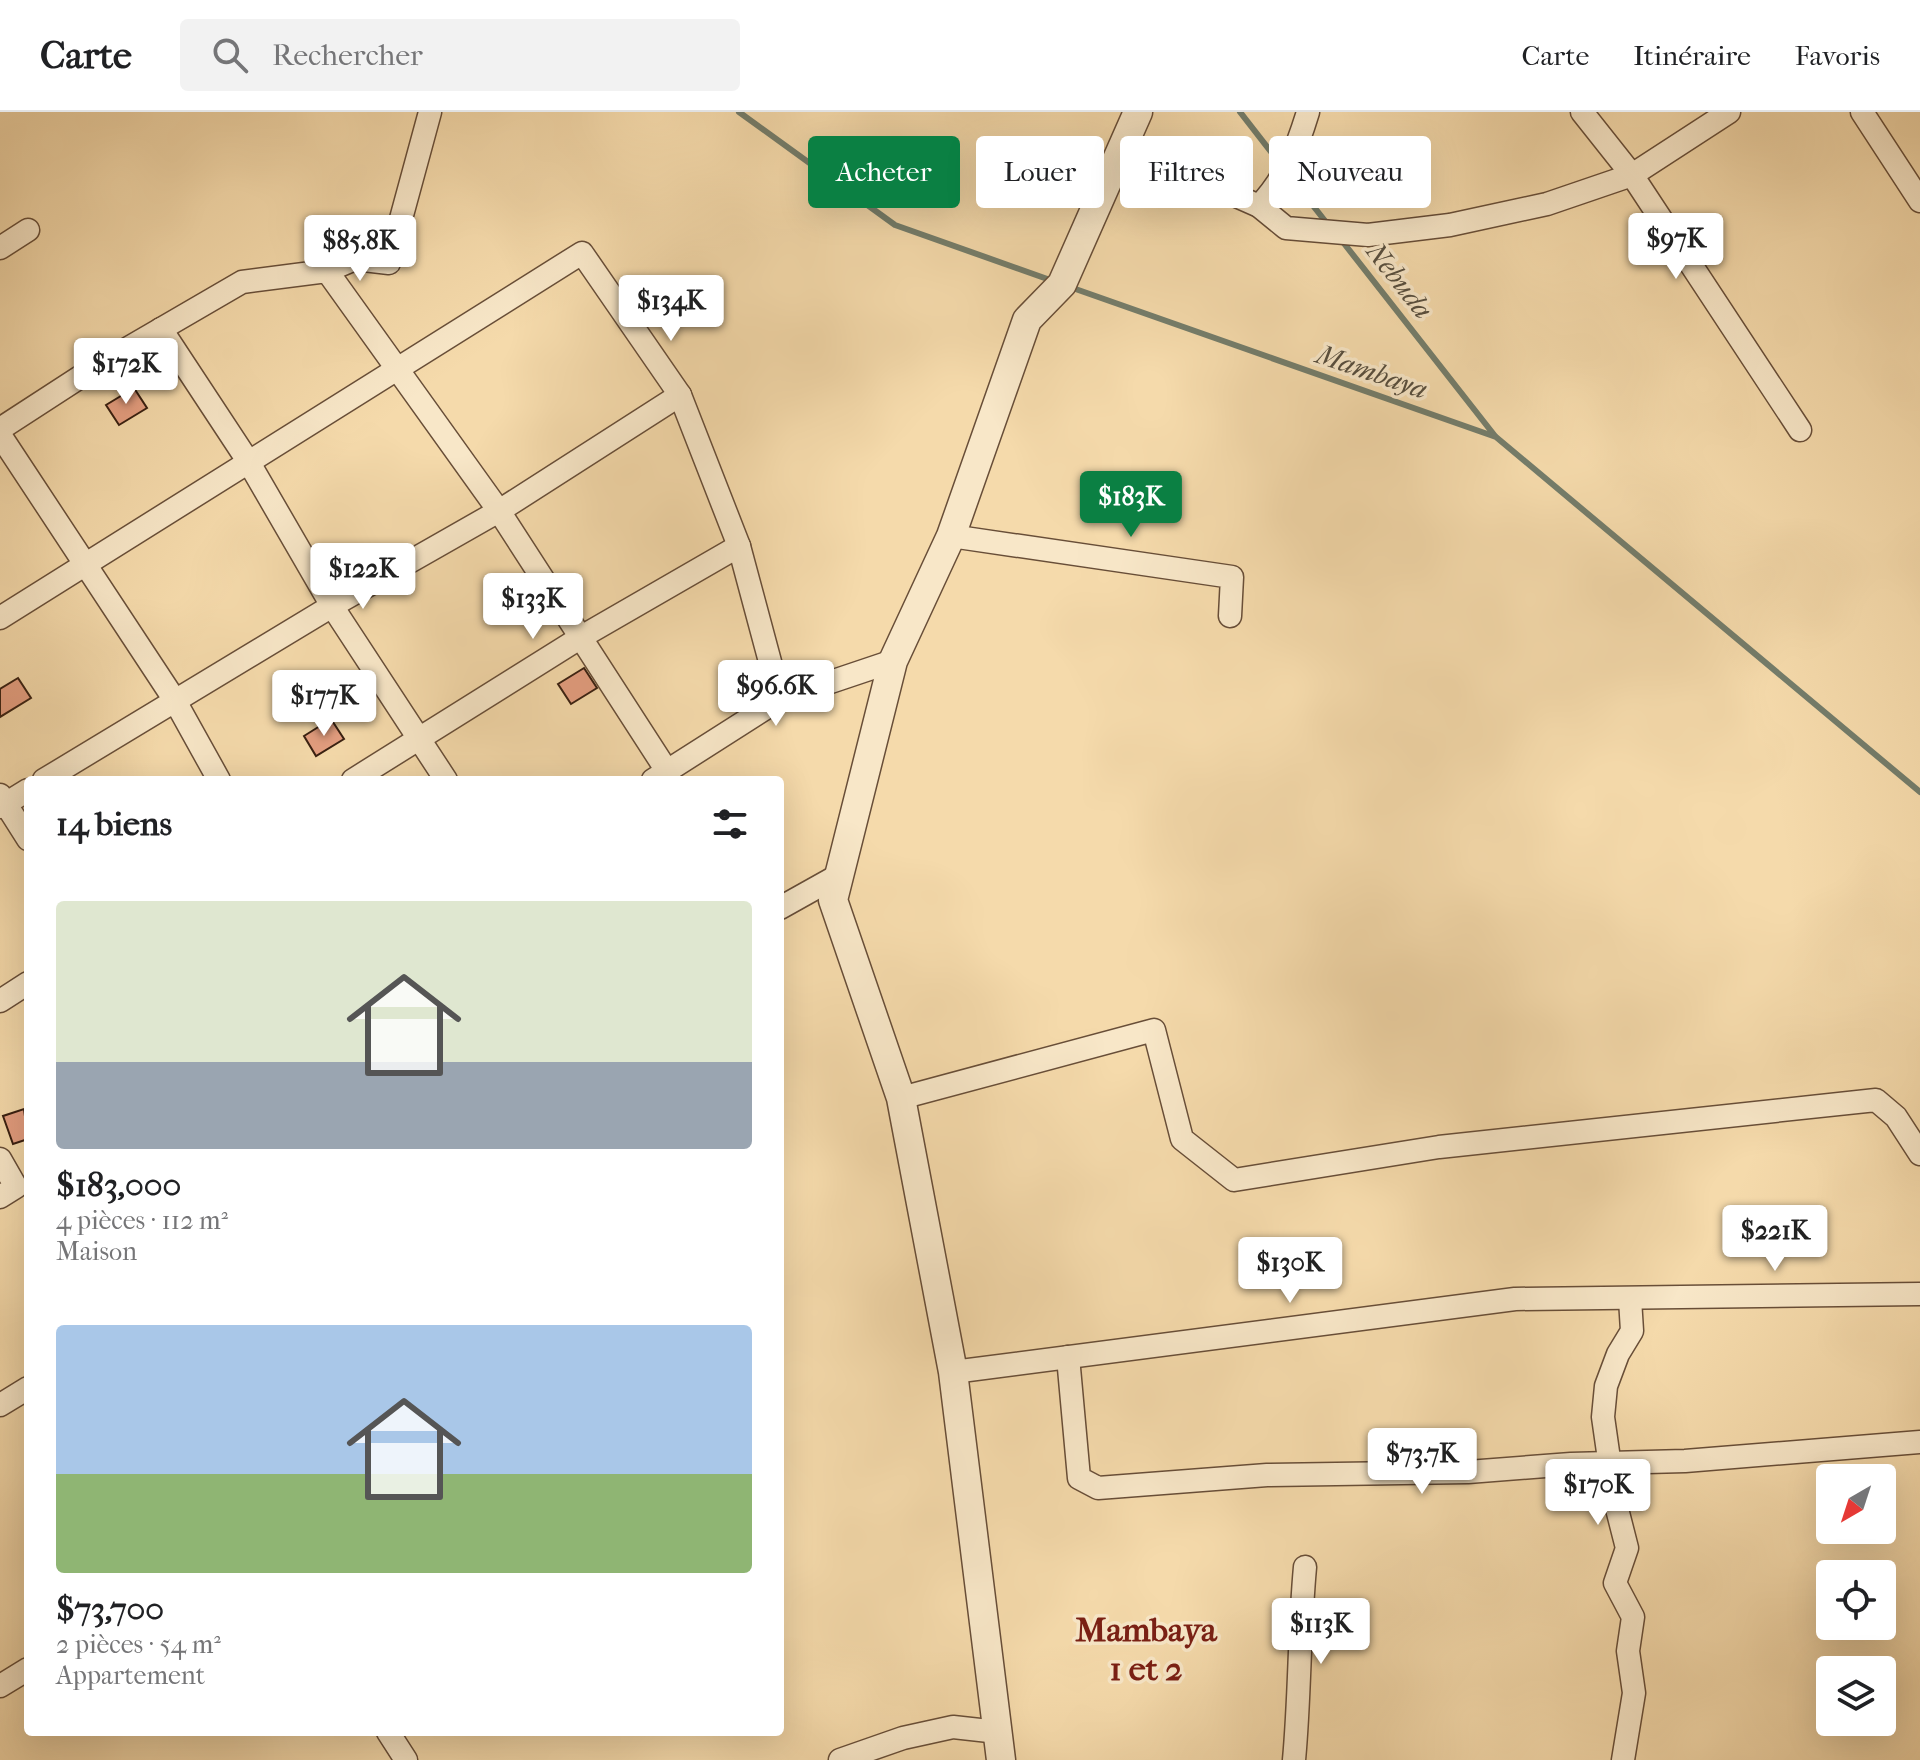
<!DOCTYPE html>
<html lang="fr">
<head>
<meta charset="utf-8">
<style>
  body { margin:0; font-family:"IM FELL French Canon",serif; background:#f2f2f2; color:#202124; height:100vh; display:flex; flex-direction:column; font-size:30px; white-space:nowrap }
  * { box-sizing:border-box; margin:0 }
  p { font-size:26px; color:#757577 }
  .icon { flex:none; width:44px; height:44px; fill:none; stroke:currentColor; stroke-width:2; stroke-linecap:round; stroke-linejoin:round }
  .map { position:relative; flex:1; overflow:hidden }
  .drawer { position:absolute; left:24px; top:664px; width:760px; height:960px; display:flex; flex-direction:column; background:#fff; border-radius:8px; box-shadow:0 8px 32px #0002 }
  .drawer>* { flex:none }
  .hud { position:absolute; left:808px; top:24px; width:760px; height:72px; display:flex; gap:16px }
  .needle { width:52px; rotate:219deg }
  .buttons { position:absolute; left:1816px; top:1352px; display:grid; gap:16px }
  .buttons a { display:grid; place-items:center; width:80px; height:80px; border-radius:8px; background:#fff; box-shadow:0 8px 32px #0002; font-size:40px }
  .price { position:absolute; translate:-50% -68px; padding:0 18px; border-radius:8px; background:#fff; color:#222; font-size:26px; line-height:52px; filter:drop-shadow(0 2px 4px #0008) }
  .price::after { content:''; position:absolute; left:50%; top:48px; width:24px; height:18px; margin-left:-12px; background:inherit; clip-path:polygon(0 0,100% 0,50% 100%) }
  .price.active { background:#0b8043; color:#fff }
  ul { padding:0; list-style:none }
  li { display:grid; align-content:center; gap:16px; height:424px; padding:0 32px }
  li span { display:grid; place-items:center; height:248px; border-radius:8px; color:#555 }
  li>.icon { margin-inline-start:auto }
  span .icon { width:144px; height:144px; fill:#fffc; stroke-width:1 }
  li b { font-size:34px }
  h2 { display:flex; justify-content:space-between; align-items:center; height:96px; padding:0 32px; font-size:34px }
  .chip { padding:0 28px; border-radius:8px; background:#fff; box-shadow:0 8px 32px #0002; font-size:28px; line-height:72px }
  .chip.active { background:#0b8043; color:#fff }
  header { display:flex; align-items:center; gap:48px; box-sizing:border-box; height:112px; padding:0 40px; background:#fff; border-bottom:2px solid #e0e0e0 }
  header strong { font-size:38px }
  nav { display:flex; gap:44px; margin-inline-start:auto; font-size:28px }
  .search { width:560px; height:72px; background:#f2f2f2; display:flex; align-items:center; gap:20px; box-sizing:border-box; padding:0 28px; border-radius:8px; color:#757577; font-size:30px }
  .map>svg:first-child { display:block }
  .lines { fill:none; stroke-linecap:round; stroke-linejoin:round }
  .stream { stroke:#747d6b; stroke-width:6 }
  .building { fill:#e49e80; stroke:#392011; stroke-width:2 }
  .minor-casing { stroke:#684e38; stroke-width:25 }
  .tertiary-casing { stroke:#684e38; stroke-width:31 }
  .minor { stroke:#f8e7c8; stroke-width:22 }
  .tertiary { stroke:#f8e7c8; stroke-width:28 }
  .labels { text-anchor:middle; stroke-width:7; stroke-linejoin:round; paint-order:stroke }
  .water-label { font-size:28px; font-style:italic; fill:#574e3e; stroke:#f8e7c8 }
  .district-label { font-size:34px; font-weight:bold; fill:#7a1f14; stroke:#f8e7c8 }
</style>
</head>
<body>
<header>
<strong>Carte</strong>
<div class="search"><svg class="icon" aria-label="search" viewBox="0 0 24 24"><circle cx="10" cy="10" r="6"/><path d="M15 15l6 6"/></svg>Rechercher</div>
<nav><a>Carte</a><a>Itinéraire</a><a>Favoris</a></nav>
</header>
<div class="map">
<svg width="1920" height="1648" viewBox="0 0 1920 1648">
  <rect width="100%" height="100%" fill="#f5daab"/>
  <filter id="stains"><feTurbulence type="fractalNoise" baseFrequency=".0025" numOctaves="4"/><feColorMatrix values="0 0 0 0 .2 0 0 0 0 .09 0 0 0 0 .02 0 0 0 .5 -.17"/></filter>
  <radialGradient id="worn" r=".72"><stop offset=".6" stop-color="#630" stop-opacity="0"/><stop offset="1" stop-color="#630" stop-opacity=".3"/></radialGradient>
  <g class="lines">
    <g class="stream">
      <path d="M739,0L895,113L1053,169"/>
      <path d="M1240,0L1282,54"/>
      <path d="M1289,63L1329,114"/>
      <path d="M1339,125L1495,324"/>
      <path d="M1067,174L1496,325L1920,680"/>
    </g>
  </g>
  <g class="building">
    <path d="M134,276L147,296L119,313L106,293Z"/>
    <path d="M584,556L597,576L571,592L558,572Z"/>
    <path d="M18,566L31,586L0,605V577Z"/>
    <path d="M331,607L344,627L316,644L304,624Z"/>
    <path d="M24,997L28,1027L13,1032L3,1004Z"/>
  </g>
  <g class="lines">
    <defs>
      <g id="minor">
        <path d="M1582,0L1632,63L1800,318"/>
        <path d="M1862,0L1920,89"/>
        <path d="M1123,34L1259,94L1286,116L1368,123L1450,113L1547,92L1632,63L1729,0"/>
        <path d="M1259,94C1285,67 1297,36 1308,0"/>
        <path d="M0,136L28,118"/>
        <path d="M327,159L355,147L389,151L430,0"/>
        <path d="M161,217L248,349L332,494L446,668"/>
        <path d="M0,317L94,256L242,170L327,159L499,399L667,659"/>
        <path d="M0,323L174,587L219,668"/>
        <path d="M951,424L1232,465L1230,504"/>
        <path d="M0,506L582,141L680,283L739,434L780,587"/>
        <path d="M44,668L332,494L499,399L680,283"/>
        <path d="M353,668L583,524L739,434"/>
        <path d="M653,668L780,587L893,549"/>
        <path d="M0,683L28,727"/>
        <path d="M0,695L28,678"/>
        <path d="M780,796L839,763"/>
        <path d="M0,889L28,871"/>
        <path d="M901,986L1154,918L1182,1027L1234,1068L1439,1035L1876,988L1896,1005L1920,1042"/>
        <path d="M0,1047L16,1075L0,1085"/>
        <path d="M1068,1245L1079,1366L1098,1376L1267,1363L1468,1360L1571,1352L1685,1349L1920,1330"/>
        <path d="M953,1260L1515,1187L1920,1182"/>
        <path d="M0,1293L28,1276"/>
        <path d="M0,1574L28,1557"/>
        <path d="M388,1620L406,1648"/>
        <path d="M840,1648L903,1626L953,1615L998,1620"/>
        <path d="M1294,1648C1300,1584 1299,1520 1305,1455"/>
        <path d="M1623,1648L1634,1581L1628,1539L1633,1505L1615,1471L1627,1436L1615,1389L1603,1305L1606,1274L1618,1242L1632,1219L1630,1187"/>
      </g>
      <path id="tertiary" d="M1001,1648L953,1260L901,986L833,788L893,549L951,424L1027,208L1062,172L1138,0"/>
    </defs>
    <use href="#minor" class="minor-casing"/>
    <use href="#tertiary" class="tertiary-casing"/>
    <use href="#minor" class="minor"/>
    <use href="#tertiary" class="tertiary"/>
  </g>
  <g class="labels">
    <g class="water-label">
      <text transform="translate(1400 168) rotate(52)" y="10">Nebuda</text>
      <text transform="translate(1372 259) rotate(19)" y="10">Mambaya</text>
    </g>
    <g class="district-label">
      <text x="1146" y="1529">Mambaya<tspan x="1146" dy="39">1 et 2</tspan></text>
    </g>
  </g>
  <rect width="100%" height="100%" filter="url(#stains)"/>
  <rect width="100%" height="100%" fill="url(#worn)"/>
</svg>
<div class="buttons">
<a><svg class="needle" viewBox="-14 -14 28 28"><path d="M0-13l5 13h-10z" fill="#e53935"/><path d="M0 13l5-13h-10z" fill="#757577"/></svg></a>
<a><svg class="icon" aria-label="locate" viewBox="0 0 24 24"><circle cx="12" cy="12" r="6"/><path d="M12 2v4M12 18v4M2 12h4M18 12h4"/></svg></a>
<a><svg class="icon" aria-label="layers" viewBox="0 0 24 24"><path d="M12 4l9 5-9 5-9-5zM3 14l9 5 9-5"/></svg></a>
</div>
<b class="price" style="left:1676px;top:169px">$97K</b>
<b class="price" style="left:360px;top:171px">$85.8K</b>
<b class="price" style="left:671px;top:231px">$134K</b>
<b class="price" style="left:126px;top:294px">$172K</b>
<b class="price active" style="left:1131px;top:427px">$183K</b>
<b class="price" style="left:363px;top:499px">$122K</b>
<b class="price" style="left:533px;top:529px">$133K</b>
<b class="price" style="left:776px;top:616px">$96.6K</b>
<b class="price" style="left:324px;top:626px">$177K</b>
<b class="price" style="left:1775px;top:1161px">$221K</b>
<b class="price" style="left:1290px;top:1193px">$130K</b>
<b class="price" style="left:1422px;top:1384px">$73.7K</b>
<b class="price" style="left:1598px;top:1415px">$170K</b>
<b class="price" style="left:1321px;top:1554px">$113K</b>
<div class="hud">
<a class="chip active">Acheter</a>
<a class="chip">Louer</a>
<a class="chip">Filtres</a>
<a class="chip">Nouveau</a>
</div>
<section class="drawer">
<h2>14 biens<svg class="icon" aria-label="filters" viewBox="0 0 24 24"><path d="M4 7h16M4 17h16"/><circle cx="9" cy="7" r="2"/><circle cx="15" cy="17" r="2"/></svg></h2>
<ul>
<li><span style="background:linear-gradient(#dfe7d0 65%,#9aa5b1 0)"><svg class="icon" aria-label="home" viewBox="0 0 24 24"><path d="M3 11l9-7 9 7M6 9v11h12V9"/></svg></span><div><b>$183,000</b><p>4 pièces · 112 m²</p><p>Maison</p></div></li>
<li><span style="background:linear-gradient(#a9c7e8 60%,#8fb573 0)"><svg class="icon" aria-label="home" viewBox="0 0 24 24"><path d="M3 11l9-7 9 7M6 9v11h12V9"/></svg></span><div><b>$73,700</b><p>2 pièces · 54 m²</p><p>Appartement</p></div></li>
</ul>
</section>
</div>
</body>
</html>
